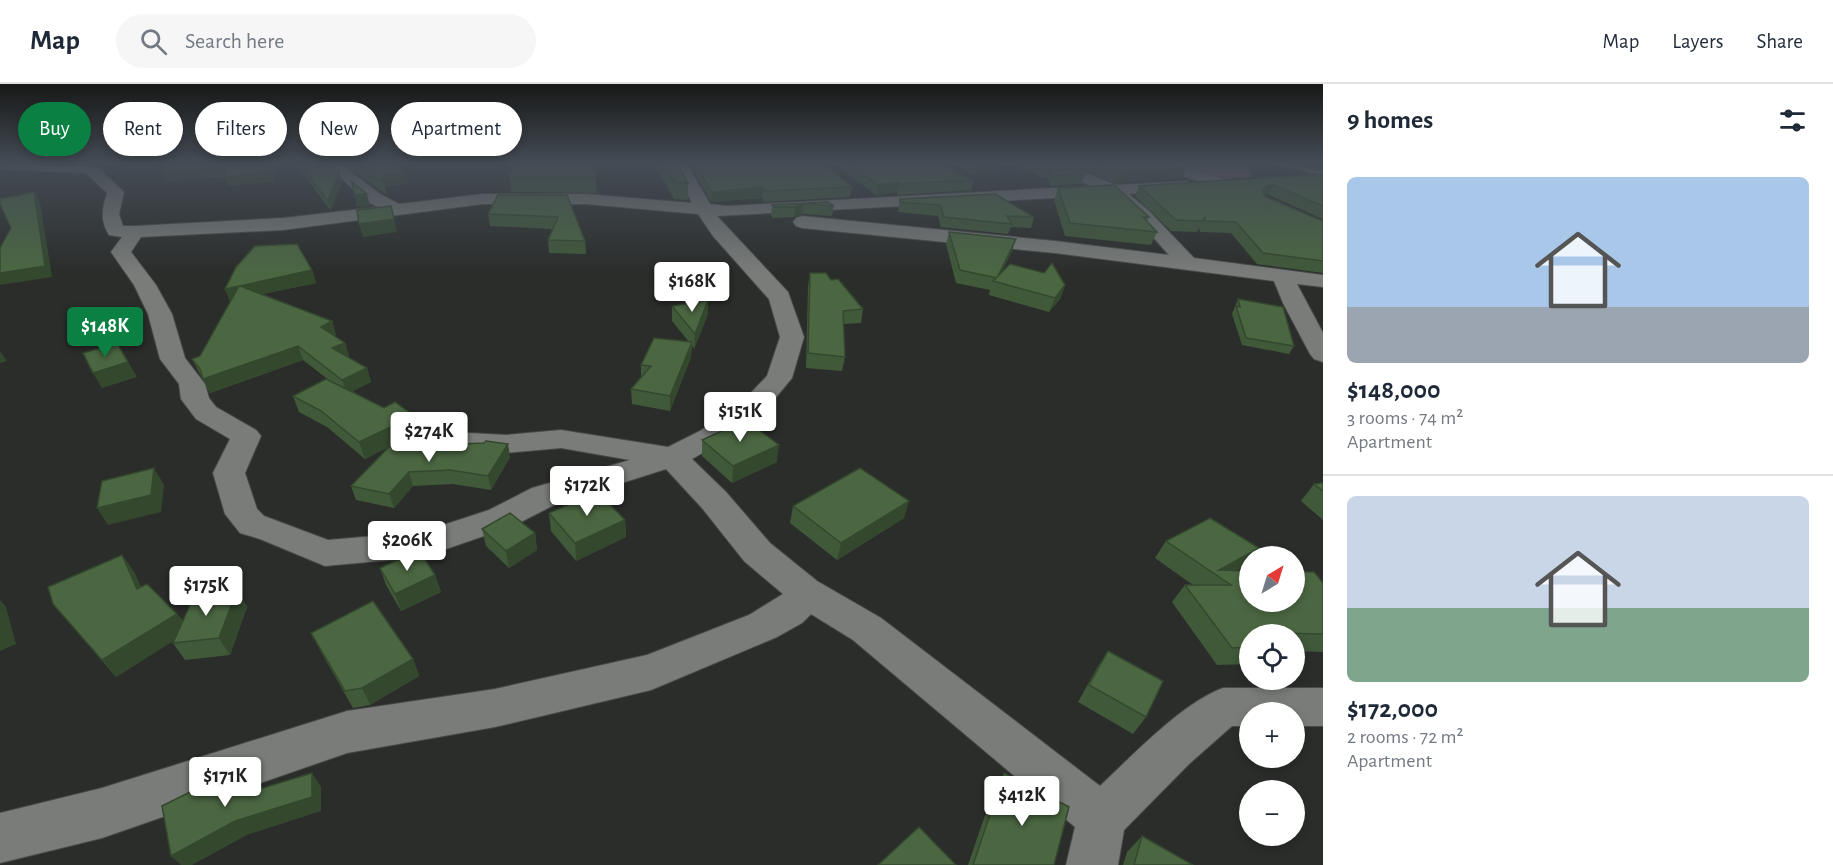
<!DOCTYPE html>
<html lang="en">
<head>
<meta charset="utf-8">
<style>
  body { margin:0; font-family:"Alegreya Sans",sans-serif; background:#f6f6f7; color:#1f2937; height:100vh; display:flex; flex-direction:column; font-size:22px; white-space:nowrap }
  * { box-sizing:border-box; margin:0 }
  p { font-size:20px; color:#747a83 }
  .icon { flex:none; width:33px; height:33px; fill:none; stroke:currentColor; stroke-width:2; stroke-linecap:round; stroke-linejoin:round }
  .map { position:relative; flex:1; overflow:hidden }
  .side { display:flex; flex-direction:column; background:#fff; width:510px }
  .side>* { flex:none }
  .banner { position:absolute; left:18px; top:18px; width:570px; height:54px; display:flex; gap:12px }
  .needle { width:39px; rotate:38deg }
  .fabs { position:absolute; left:1239px; top:462px; display:grid; gap:12px }
  .fabs a { display:grid; place-items:center; width:66px; height:66px; border-radius:50%; background:#fff; box-shadow:0 3px 9px #0003; font-size:30px }
  .price { position:absolute; translate:-50% -51px; padding:0 14px; border-radius:6px; background:#fff; color:#222; font-size:20px; line-height:39px; filter:drop-shadow(0 2px 3px #0008) }
  .price::after { content:''; position:absolute; left:50%; top:36px; width:18px; height:14px; margin-left:-9px; background:inherit; clip-path:polygon(0 0,100% 0,50% 100%) }
  .price.current { background:#0b8043; color:#fff }
  ul { padding:0; list-style:none }
  li { display:grid; align-content:center; gap:12px; height:318px; padding:0 24px }
  li+li { border-top:2px solid #e0e1e3 }
  li span { display:grid; place-items:center; height:186px; border-radius:9px; color:#555 }
  li>.icon { margin-inline-start:auto }
  span .icon { width:108px; height:108px; fill:#fffc; stroke-width:1 }
  li b { font-size:26px }
  h2 { display:flex; justify-content:space-between; align-items:center; height:72px; padding:0 24px; font-size:26px }
  .pill { padding:0 21px; border-radius:27px; background:#fff; box-shadow:0 3px 9px #0003; font-size:21px; line-height:54px }
  .pill.current { background:#0b8043; color:#fff }
  header { display:flex; align-items:center; gap:36px; box-sizing:border-box; height:84px; padding:0 30px; background:#fff; border-bottom:2px solid #e0e1e3 }
  header strong { font-size:28px }
  nav { display:flex; gap:33px; margin-inline-start:auto; font-size:21px }
  .search { width:420px; height:54px; background:#f6f6f7; display:flex; align-items:center; gap:15px; box-sizing:border-box; padding:0 21px; border-radius:33px; color:#747a83; font-size:22px }
  main { display:flex; flex:1; min-height:0 }
  .map>svg:first-child { display:block }
  .forest { fill:#81576f }
  .lines { fill:none; stroke-linecap:round; stroke-linejoin:round }
  .lane-casing { stroke:#484a48; stroke-width:3 }
  .street-casing { stroke:#484a48; stroke-width:2 }
  .lane { fill:#797c79; fill-rule:evenodd }
  .street { fill:#797c79; fill-rule:evenodd }
  .wall { fill:#405939 }
  .shaded-wall { fill:#34482e }
  .building { fill:#4b6742; stroke:#34482e; stroke-width:1.5 }
</style>
</head>
<body>
<header>
<strong>Map</strong>
<div class="search"><svg class="icon" aria-label="search" viewBox="0 0 24 24"><circle cx="10" cy="10" r="6"/><path d="M15 15l6 6"/></svg>Search here</div>
<nav><a>Map</a><a>Layers</a><a>Share</a></nav>
</header>
<main>
<div class="map">
<svg width="1323" height="781" viewBox="0 0 1323 781">
  <rect width="100%" height="100%" fill="#2b2d2b"/>
  <path class="forest" d="M1143,80H1248L1251,93L1198,97Z"/>
  <g class="lines">
    <defs>
      <path id="lane" d="M1278,80H1291L1323,88V92Z"/>
      <g id="street">
        <path d="M0,80L96,82L124,108L119,130L123,142H135L283,134L378,123L368,118L325,80H341L380,110L399,120L483,110H586L692,119L671,80H687L710,120L726,122L1091,102L1047,83L1045,80H1065L1116,101L1188,97L1190,100L1188,103L1182,105L1129,110L1148,126L1194,174L1323,191V203L1297,200L1323,249V278L1314,275L1310,270L1283,219L1274,197L1055,169L802,144L796,142L793,138L796,134L802,132L1055,157L1169,171L1136,134L1110,111L717,132L788,208L804,253L792,294L762,330L720,359L692,375L726,408L770,459L817,497L881,534L1100,702C1133,671 1182,619 1223,604H1323V642H1294V628H1250V642H1232L1189,680L1124,746L1118,781H1066L1075,743L853,556L811,530L802,539L777,553L651,606L495,643L347,669L102,754L0,779V729L102,704L347,627L495,605L647,571L749,531L783,510L744,477L702,424L666,385L556,420L513,442L423,473L325,482L260,455L240,449L225,430L213,389L230,355L196,335L181,315L179,300L160,275L148,230L134,201L111,168L122,153L109,151C100,136 102,125 107,109L86,89L2,85ZM483,120H586L698,130L713,152L769,215L780,253L767,292L742,318L700,347L668,363L561,346L506,351L451,348L440,351L436,357L440,363L506,369L561,364L630,376L532,404L489,426L422,448L328,456L264,432L257,425L245,389L261,352L256,346L216,323L209,314L205,300L185,274L172,230L156,201L131,168L141,153L283,146Z"/>
        <path d="M1148,80H1172L1222,94L1224,97L1216,102L1151,83Z"/>
      </g>
    </defs>
    <use href="#lane" class="lane-casing"/>
    <use href="#street" class="street-casing"/>
    <use href="#lane" class="lane"/>
    <use href="#street" class="street"/>
  </g>
  <g class="wall">
    <path d="M296,80H329L339,88L342,98L331,126H330Z"/>
    <path d="M349,80H396L405,88L408,99L385,103L387,111L351,85Z"/>
    <path d="M595,80L597,109L511,108L509,92Z"/>
    <path d="M658,80H677L688,99V116L674,115L658,87Z"/>
    <path d="M693,80H825L852,103L850,113L764,118L762,114L711,118L693,86Z"/>
    <path d="M835,80H938L974,96L971,106L897,111V108L876,111Z"/>
    <path d="M950,80H1059L1085,90L1081,100L1050,102L1047,92L1045,95L1014,81L974,91Z"/>
    <path d="M1070,80H1172L1182,94L1116,99Z"/>
    <path d="M1323,90V135L1269,111H1265L1266,113L1323,137V189L1257,180L1231,149L1200,148L1199,144L1197,148L1171,147L1135,112L1139,102Z"/>
    <path d="M1058,104L1149,133L1147,137L1157,148L1151,161L1065,152L1054,116Z"/>
    <path d="M567,111L585,157L586,170L549,169L548,156L553,145L490,142L488,130Z"/>
    <path d="M900,115L1034,133L1031,144L1011,143L1008,150L941,143L938,132L898,128Z"/>
    <path d="M828,118L834,122L832,132L802,130L794,133L772,134L771,131L772,121Z"/>
    <path d="M949,148L1012,167L1001,189L1065,201L1060,215L1049,228L989,211L990,206L956,199L946,160Z"/>
    <path d="M312,186L316,199L262,210L332,237L336,251L334,252L345,259L349,272L348,273L367,284L371,298L352,307L384,324L414,332L418,348L365,375L327,343L299,328L293,312L330,297L303,276L210,309L192,275L200,272L230,218Z"/>
    <path d="M810,189L831,196L863,225L861,239L843,240L845,273L842,287L806,284L808,202Z"/>
    <path d="M1238,215L1294,262L1289,270L1242,261L1232,230Z"/>
    <path d="M708,216V230L694,265L692,261L691,273L670,327L632,320L631,305L641,293V281L689,258L672,237V222Z"/>
    <path d="M702,356L777,378L732,399L702,372Z"/>
    <path d="M389,363L510,373L491,406L453,400L413,402L394,424L356,416L351,402Z"/>
    <path d="M1323,399V436L1301,417L1314,400Z"/>
    <path d="M793,422L904,434L837,476L790,439Z"/>
    <path d="M549,429L625,436L626,453L576,477L551,447Z"/>
    <path d="M482,445L535,449L537,466L509,484L486,462Z"/>
    <path d="M1166,457L1250,472V477L1246,481L1237,486L1323,499V568L1294,567V550H1250V580L1217,581L1172,518L1185,501H1193L1155,474Z"/>
    <path d="M122,471L134,488L141,503L177,530L183,537L237,506L247,523L230,571L185,576L173,559L174,556L116,593L53,520Z"/>
    <path d="M380,484L435,491L441,508L401,527L386,501Z"/>
    <path d="M311,549L413,575L419,592L370,621L353,624L320,566Z"/>
    <path d="M1108,567L1146,633L1133,650L1078,618L1097,584Z"/>
    <path d="M1004,689L1054,781H968L994,705Z"/>
    <path d="M1142,752L1193,781H1123L1127,768Z"/>
  </g>
  <g class="shaded-wall">
    <path d="M276,80L273,98L228,102L224,93L166,98L162,89Z"/>
    <path d="M982,80H1014V81L974,91L977,81Z"/>
    <path d="M1186,84L1182,94L1116,99L1120,89Z"/>
    <path d="M339,88L342,98L331,126H330L327,116Z"/>
    <path d="M405,88L408,99L385,103L382,92Z"/>
    <path d="M899,98L897,108L876,111L878,101Z"/>
    <path d="M1274,101L1269,111L1262,112V107L1267,102Z"/>
    <path d="M763,103L762,114L711,118L712,108Z"/>
    <path d="M34,108L40,118L52,193L0,201V189Z"/>
    <path d="M367,110L370,122L357,123L354,111Z"/>
    <path d="M804,119L802,130L794,133L795,123Z"/>
    <path d="M394,135L397,148L363,153L359,140Z"/>
    <path d="M1016,155L1012,167L997,198V194Z"/>
    <path d="M312,186L316,199L245,214L240,202Z"/>
    <path d="M1065,201L1060,215L1049,228L1055,214Z"/>
    <path d="M239,202L230,218L225,205Z"/>
    <path d="M708,216V230L694,265L695,250Z"/>
    <path d="M332,237L336,251L325,256L321,243Z"/>
    <path d="M692,258L691,273L670,327V312Z"/>
    <path d="M345,259L349,272L337,277L332,264Z"/>
    <path d="M298,262L303,276L210,309L203,295Z"/>
    <path d="M0,267L7,277L0,279Z"/>
    <path d="M128,278L137,293L102,304L93,289Z"/>
    <path d="M367,284L371,298L347,310L342,296Z"/>
    <path d="M414,332L418,348L365,375L359,358Z"/>
    <path d="M508,360L510,373L491,406L488,392Z"/>
    <path d="M779,361L777,378L732,399L733,382Z"/>
    <path d="M154,384L164,401L161,428L108,441L97,424Z"/>
    <path d="M409,388L413,402L394,424L389,410Z"/>
    <path d="M909,417L904,434L837,476L841,459Z"/>
    <path d="M625,436L626,453L576,477L575,459Z"/>
    <path d="M535,449L537,466L509,484L506,467Z"/>
    <path d="M1259,464L1253,472H1250V477L1246,481L1222,495L1219,486Z"/>
    <path d="M122,471L134,488L150,523L137,505Z"/>
    <path d="M435,491L441,508L401,527L395,510Z"/>
    <path d="M237,506L247,523L230,571L219,554Z"/>
    <path d="M0,516L6,523L16,560L0,567Z"/>
    <path d="M177,530L189,547L116,593L102,576Z"/>
    <path d="M413,575L419,592L370,621L362,604Z"/>
    <path d="M312,689L321,703V727L247,751L192,781H181L171,772Z"/>
    <path d="M235,692L246,707L251,725L240,711Z"/>
  </g>
  <g class="building">
    <path d="M168,80H272L270,88L224,93L227,83L162,89Z"/>
    <path d="M300,80H329L339,88L328,116H327Z"/>
    <path d="M356,80H396L405,88L382,92L384,99Z"/>
    <path d="M517,80H595L596,93L509,92Z"/>
    <path d="M663,80H677L688,99L674,98Z"/>
    <path d="M695,80H825L852,103L765,107L763,103L712,108Z"/>
    <path d="M849,80H938L974,96L899,100V98L878,101Z"/>
    <path d="M1035,80H1059L1085,90L1053,92L1050,82L1048,86Z"/>
    <path d="M1097,80H1172L1186,84L1120,89Z"/>
    <path d="M1323,90V122L1274,101L1267,102L1262,107L1266,113L1323,137V177L1263,169L1236,138L1205,137V133L1202,137L1176,136L1139,102Z"/>
    <path d="M352,98L367,110L354,111Z"/>
    <path d="M1114,101L1149,133H1143L1157,148L1070,139L1058,104Z"/>
    <path d="M34,108L45,182L0,189V164L11,144L0,120V115Z"/>
    <path d="M995,110L1034,133L1007,132L1012,140L944,133L940,121L900,118V115Z"/>
    <path d="M498,111H567L585,157L548,156L558,133L488,130Z"/>
    <path d="M828,118L834,122L804,119L795,123H774L772,121Z"/>
    <path d="M391,122L394,135L359,140L357,126Z"/>
    <path d="M949,148L1016,155L997,194L960,186Z"/>
    <path d="M297,160L312,186L240,202L332,237L321,243L345,259L332,264L367,284L342,296L298,262L203,295L200,285L192,275L200,272L239,202L225,205L236,183L255,162Z"/>
    <path d="M1052,179L1065,201L1055,214L993,197L1010,180L1044,189Z"/>
    <path d="M810,189H826L831,196L838,195L863,225L843,227L845,273L808,269Z"/>
    <path d="M1238,215L1283,223L1294,262L1246,254L1236,222L1240,223Z"/>
    <path d="M708,216L695,250L672,222Z"/>
    <path d="M654,254L692,258L670,312L631,305L651,282L641,281Z"/>
    <path d="M117,259L128,278L93,289L83,269Z"/>
    <path d="M326,295L384,324L395,318L414,332L359,358L321,327L293,312Z"/>
    <path d="M746,336L779,361L733,382L702,356Z"/>
    <path d="M486,357L508,360L488,392L450,386L409,388L389,410L351,402L389,363L484,359Z"/>
    <path d="M154,384L151,411L97,424L102,397Z"/>
    <path d="M860,384L909,417L841,459L793,422Z"/>
    <path d="M1323,399V407L1314,400Z"/>
    <path d="M598,408L625,436L575,459L549,429Z"/>
    <path d="M510,429L535,449L506,467L482,445Z"/>
    <path d="M1210,434L1259,464L1219,486L1250,487V518H1294V488H1314L1323,499V550L1275,549L1276,550H1250V563L1232,564L1185,501H1231L1166,457Z"/>
    <path d="M419,466L435,491L395,510L380,484Z"/>
    <path d="M122,471L137,505L147,500L177,530L102,576L53,520L48,503Z"/>
    <path d="M237,506L219,554L173,559L195,510Z"/>
    <path d="M373,517L413,575L362,604L345,607L311,549Z"/>
    <path d="M1108,567L1163,597L1146,633L1089,601Z"/>
    <path d="M312,689V713L235,737L171,772L162,722L192,707L235,692L240,711Z"/>
    <path d="M1004,689L1069,723L1054,781H973Z"/>
    <path d="M919,743L956,781H878Z"/>
    <path d="M1142,752L1193,781H1134Z"/>
  </g>
  <linearGradient id="sky" x2="0" y2="1"><stop stop-color="#181918"/><stop offset="0.42" stop-color="#444c55"/><stop offset="1" stop-color="#444c55" stop-opacity="0"/></linearGradient>
  <rect width="1323" height="189" fill="url(#sky)"/>
</svg>
<div class="fabs">
<a><svg class="needle" viewBox="-14 -14 28 28"><path d="M0-13l5 13h-10z" fill="#e53935"/><path d="M0 13l5-13h-10z" fill="#747a83"/></svg></a>
<a><svg class="icon" aria-label="locate" viewBox="0 0 24 24"><circle cx="12" cy="12" r="6"/><path d="M12 2v4M12 18v4M2 12h4M18 12h4"/></svg></a>
<a>+</a>
<a>−</a>
</div>
<b class="price" style="left:692px;top:229px">$168K</b>
<b class="price current" style="left:105px;top:274px">$148K</b>
<b class="price" style="left:740px;top:359px">$151K</b>
<b class="price" style="left:429px;top:379px">$274K</b>
<b class="price" style="left:587px;top:433px">$172K</b>
<b class="price" style="left:407px;top:488px">$206K</b>
<b class="price" style="left:206px;top:533px">$175K</b>
<b class="price" style="left:225px;top:724px">$171K</b>
<b class="price" style="left:1022px;top:743px">$412K</b>
<div class="banner">
<a class="pill current">Buy</a>
<a class="pill">Rent</a>
<a class="pill">Filters</a>
<a class="pill">New</a>
<a class="pill">Apartment</a>
</div>
</div>
<section class="side">
<h2>9 homes<svg class="icon" aria-label="filters" viewBox="0 0 24 24"><path d="M4 7h16M4 17h16"/><circle cx="9" cy="7" r="2"/><circle cx="15" cy="17" r="2"/></svg></h2>
<ul>
<li><span style="background:linear-gradient(#a9c7e8 70%,#9aa5b1 0)"><svg class="icon" aria-label="home" viewBox="0 0 24 24"><path d="M3 11l9-7 9 7M6 9v11h12V9"/></svg></span><div><b>$148,000</b><p>3 rooms · 74 m²</p><p>Apartment</p></div></li>
<li><span style="background:linear-gradient(#c9d6e8 60%,#7fa58c 0)"><svg class="icon" aria-label="home" viewBox="0 0 24 24"><path d="M3 11l9-7 9 7M6 9v11h12V9"/></svg></span><div><b>$172,000</b><p>2 rooms · 72 m²</p><p>Apartment</p></div></li>
</ul>
</section>
</main>
</body>
</html>
